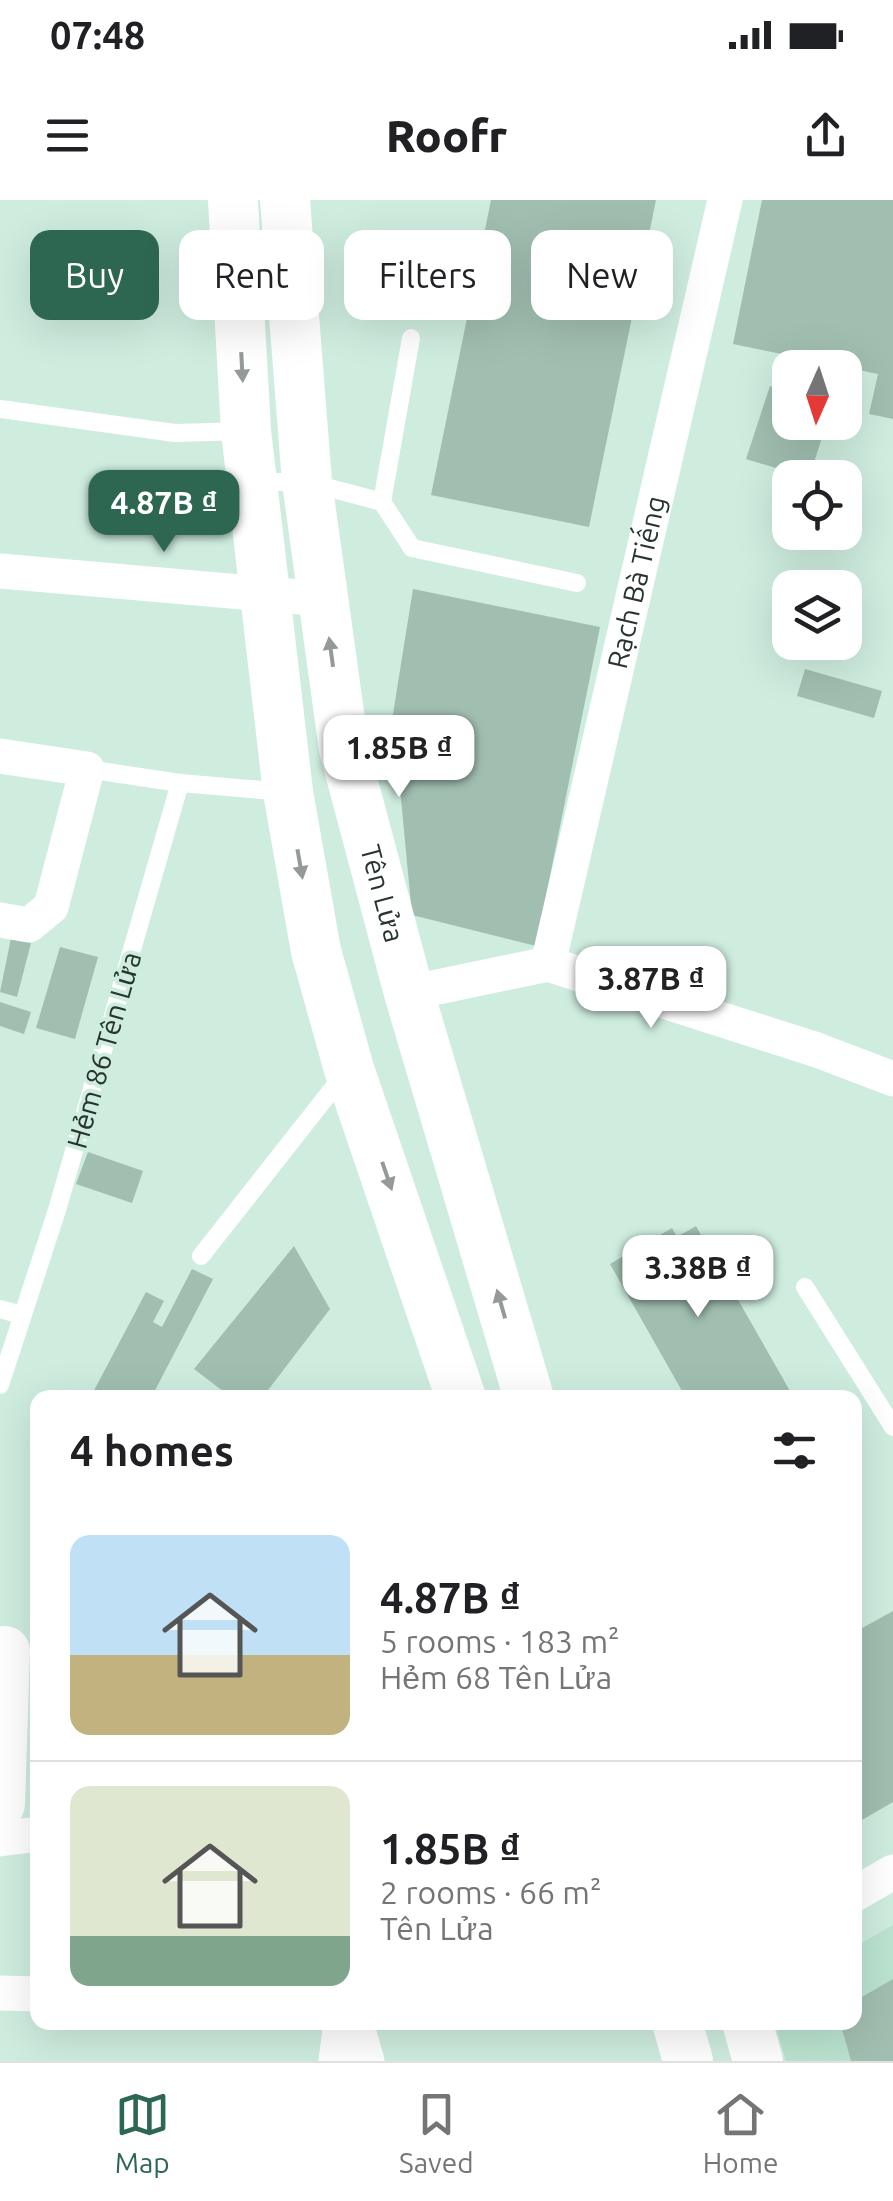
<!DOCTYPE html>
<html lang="en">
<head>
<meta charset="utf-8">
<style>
  body { margin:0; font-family:Ubuntu,sans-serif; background:#f6f6f6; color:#202124; height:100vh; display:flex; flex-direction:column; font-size:38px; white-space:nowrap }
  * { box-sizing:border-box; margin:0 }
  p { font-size:32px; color:#757577 }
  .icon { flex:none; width:55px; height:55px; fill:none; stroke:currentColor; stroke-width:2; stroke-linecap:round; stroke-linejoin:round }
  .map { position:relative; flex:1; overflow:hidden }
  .details { position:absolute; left:30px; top:1190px; width:832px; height:640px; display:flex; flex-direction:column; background:#fff; border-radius:20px; box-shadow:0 10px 40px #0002 }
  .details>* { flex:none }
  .top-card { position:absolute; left:30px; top:30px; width:835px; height:90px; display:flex; gap:20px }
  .needle { width:65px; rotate:183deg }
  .buttons { position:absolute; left:772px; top:150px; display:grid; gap:20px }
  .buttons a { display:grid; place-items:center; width:90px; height:90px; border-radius:20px; background:#fff; box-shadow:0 10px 40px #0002; font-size:50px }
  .price { position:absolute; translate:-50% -85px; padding:0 22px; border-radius:20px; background:#fff; color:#222; font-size:32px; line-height:65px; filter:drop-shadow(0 2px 5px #0008) }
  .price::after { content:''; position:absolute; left:50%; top:60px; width:30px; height:22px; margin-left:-15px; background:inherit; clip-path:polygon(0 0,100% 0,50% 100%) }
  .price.on { background:#2d6751; color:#fff }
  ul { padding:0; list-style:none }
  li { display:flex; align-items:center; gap:30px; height:250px; padding:0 40px }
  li+li { border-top:2px solid #e0e0e0 }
  li span { display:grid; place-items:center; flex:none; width:280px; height:200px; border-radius:20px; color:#555 }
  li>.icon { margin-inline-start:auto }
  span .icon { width:120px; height:120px; fill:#fffc; stroke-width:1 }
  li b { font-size:42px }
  h2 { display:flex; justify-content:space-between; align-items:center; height:120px; padding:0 40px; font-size:42px }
  .pill { padding:0 35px; border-radius:20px; background:#fff; box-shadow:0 10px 40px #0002; font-size:35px; line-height:90px }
  .pill.on { background:#2d6751; color:#fff }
  .status { display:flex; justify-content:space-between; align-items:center; height:70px; padding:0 50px; background:#fff; direction:ltr }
  .status svg { height:28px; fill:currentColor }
  header { display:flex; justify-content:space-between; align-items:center; height:130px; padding:0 40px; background:#fff; font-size:45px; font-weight:800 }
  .tab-bar { display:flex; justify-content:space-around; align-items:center; height:140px; border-top:2px solid #e0e0e0; background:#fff; font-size:28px; color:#757577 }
  .tab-bar a { display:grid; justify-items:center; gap:5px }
  .tab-bar .on { color:#2d6751 }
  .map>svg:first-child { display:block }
  .built { fill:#bbe3d0 }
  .building { fill:#a1bfb1 }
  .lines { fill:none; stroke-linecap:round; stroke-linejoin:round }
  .lane { stroke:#fff; stroke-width:18 }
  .street { stroke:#fff; stroke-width:35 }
  .secondary { stroke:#fff; stroke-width:50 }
  .oneway { fill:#949a97 }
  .labels { text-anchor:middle; stroke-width:8; stroke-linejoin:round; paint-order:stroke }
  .street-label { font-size:28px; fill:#28352f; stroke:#ceeddf }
</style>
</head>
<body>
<div class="status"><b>07:48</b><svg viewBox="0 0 49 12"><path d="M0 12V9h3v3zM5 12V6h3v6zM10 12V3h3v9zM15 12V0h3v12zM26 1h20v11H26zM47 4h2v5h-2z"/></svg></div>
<header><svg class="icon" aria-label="menu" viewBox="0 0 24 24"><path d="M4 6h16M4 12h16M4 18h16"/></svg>Roofr<svg class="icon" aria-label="share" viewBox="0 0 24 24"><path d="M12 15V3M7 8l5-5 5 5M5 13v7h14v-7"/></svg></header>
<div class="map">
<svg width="893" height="1861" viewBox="0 0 893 1861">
  <rect width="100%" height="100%" fill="#ceeddf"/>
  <path class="built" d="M893,1725V1861H786L775,1823L855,1822V1747Z"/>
  <g class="building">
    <path d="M491,0H656L589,327L431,295Z"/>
    <path d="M762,0H893V219L869,214L878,174L733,144Z"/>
    <path d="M770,186L790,192V222H827L809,278L746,259Z"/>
    <path d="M413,389L600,427L536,746L412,715L393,514Z"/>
    <path d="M805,469L882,491L874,518L797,496Z"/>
    <path d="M11,738L31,743L17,797L0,792Z"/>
    <path d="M60,747L98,757L75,839L36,828Z"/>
    <path d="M0,802L31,812L24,834L0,826Z"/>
    <path d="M88,952L143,971L132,1003L76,984Z"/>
    <path d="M696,1026L794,1198H686L610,1064L672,1028L677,1037Z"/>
    <path d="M294,1046L330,1109L262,1198H232L194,1169Z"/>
    <path d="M192,1069L213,1079L151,1198H90L146,1092L164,1101L153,1122L162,1127Z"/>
    <path d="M893,1411V1602L855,1624V1432Z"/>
    <path d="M893,1779V1861H851L840,1822H855V1801Z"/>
  </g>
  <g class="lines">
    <g class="lane">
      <path d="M0,209L175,233L243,231"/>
      <path d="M257,282H307L382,302L412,348L577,383"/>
      <path d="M382,302L411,138"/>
      <path d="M87,569L180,583L285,592"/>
      <path d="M201,1056L345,873"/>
      <path d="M805,1087L893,1227"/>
      <path d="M0,1109L21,1115"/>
      <path d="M0,1185L57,1010L180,583"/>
    </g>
    <g class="street">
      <path d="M0,371L323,399"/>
      <path d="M0,556L87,569L51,707L29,725L0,720"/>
      <path id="s1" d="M548,764L725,0"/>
      <path d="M409,793L548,764L817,850L893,879"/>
      <path d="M0,1639L38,1634"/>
      <path d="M855,1694L893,1672"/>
      <path d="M0,1793L38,1794"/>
      <path d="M356,1822L367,1861"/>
      <path d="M336,1861L341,1822"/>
    </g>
    <g class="secondary">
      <path d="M233,0L246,231L288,592L316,751L349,869L461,1198"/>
      <path id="s2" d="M285,0L307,282L344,549L409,793L529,1198"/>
      <path d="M0,1604L5,1451"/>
      <path d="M677,1822L688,1861"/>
      <path d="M747,1822L758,1861"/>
    </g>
  </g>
  <defs><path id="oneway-solid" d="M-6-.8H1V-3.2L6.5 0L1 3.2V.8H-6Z" transform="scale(2.5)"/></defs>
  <g class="oneway">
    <use href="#oneway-solid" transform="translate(242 167) rotate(87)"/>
    <use href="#oneway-solid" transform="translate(331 452) rotate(-98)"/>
    <use href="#oneway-solid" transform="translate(300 664) rotate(80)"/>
    <use href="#oneway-solid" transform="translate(387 976) rotate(71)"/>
    <use href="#oneway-solid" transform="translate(501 1104) rotate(-106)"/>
  </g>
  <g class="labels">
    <g class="street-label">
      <text dy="10" stroke="none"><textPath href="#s1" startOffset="392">Rạch Bà Tiếng</textPath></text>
      <text dy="10" stroke="none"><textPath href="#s2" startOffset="702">Tên Lửa</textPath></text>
      <text transform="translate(104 850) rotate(-74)" y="10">Hẻm 86 Tên Lửa</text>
    </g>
  </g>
</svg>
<div class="buttons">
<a><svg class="needle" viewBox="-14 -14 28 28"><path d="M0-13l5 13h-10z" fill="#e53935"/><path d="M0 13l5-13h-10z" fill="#757577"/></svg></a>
<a><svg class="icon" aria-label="locate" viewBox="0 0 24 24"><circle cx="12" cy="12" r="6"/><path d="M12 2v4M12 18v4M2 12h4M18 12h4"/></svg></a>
<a><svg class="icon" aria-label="layers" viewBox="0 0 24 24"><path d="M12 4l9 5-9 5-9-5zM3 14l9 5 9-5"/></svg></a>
</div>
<b class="price on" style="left:164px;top:355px">4.87B ₫</b>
<b class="price" style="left:399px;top:600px">1.85B ₫</b>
<b class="price" style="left:651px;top:831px">3.87B ₫</b>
<b class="price" style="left:698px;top:1120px">3.38B ₫</b>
<div class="top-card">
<a class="pill on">Buy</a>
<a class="pill">Rent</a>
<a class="pill">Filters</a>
<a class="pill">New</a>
</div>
<section class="details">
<h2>4 homes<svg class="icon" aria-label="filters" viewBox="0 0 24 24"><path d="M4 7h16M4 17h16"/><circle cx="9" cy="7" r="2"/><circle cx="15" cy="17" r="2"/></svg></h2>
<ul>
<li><span style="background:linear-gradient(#bfe0f5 60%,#c2b280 0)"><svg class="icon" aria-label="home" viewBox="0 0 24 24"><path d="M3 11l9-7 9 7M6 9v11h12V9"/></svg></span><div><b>4.87B ₫</b><p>5 rooms · 183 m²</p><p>Hẻm 68 Tên Lửa</p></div></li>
<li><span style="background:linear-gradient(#dfe7d0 75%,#7fa58c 0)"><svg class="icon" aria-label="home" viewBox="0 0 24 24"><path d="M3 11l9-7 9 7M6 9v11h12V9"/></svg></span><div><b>1.85B ₫</b><p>2 rooms · 66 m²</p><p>Tên Lửa</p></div></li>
</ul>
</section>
</div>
<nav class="tab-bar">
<a class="on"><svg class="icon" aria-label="map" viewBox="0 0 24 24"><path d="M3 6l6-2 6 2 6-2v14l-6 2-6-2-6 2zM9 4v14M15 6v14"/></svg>Map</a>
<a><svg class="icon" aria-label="saved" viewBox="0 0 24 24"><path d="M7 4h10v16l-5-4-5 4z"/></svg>Saved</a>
<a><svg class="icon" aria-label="home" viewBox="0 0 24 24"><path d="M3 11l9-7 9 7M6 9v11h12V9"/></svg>Home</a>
</nav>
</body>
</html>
